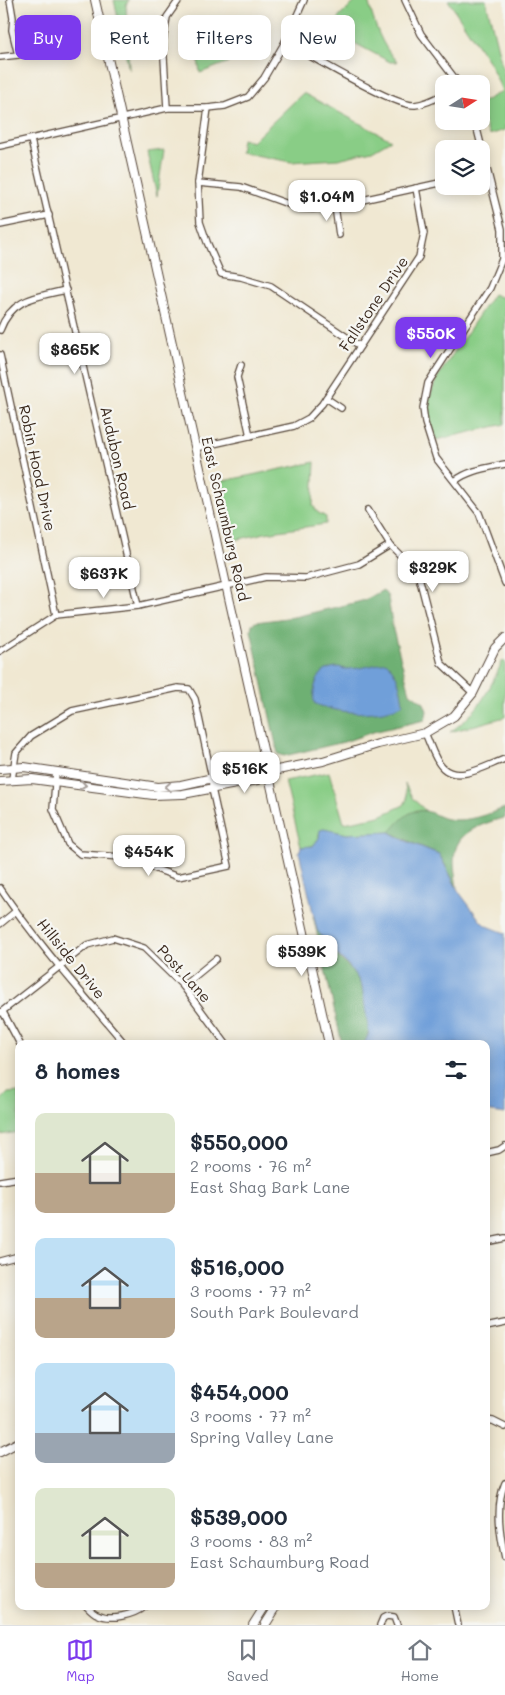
<!DOCTYPE html>
<html lang="en">
<head>
<meta charset="utf-8">
<style>
  body { margin:0; font-family:Mali,sans-serif; background:#f6f6f7; color:#1f2937; height:100vh; display:flex; flex-direction:column; font-size:19px; white-space:nowrap }
  * { box-sizing:border-box; margin:0 }
  p { font-size:16px; color:#747a83 }
  .icon { flex:none; width:28px; height:28px; fill:none; stroke:currentColor; stroke-width:2; stroke-linecap:round; stroke-linejoin:round }
  .map { position:relative; flex:1; overflow:hidden }
  .side { position:absolute; left:15px; top:1040px; width:475px; height:570px; display:flex; flex-direction:column; background:#fff; border-radius:10px; box-shadow:0 2px 12px #0003 }
  .side>* { flex:none }
  .guide { position:absolute; left:15px; top:15px; width:475px; height:45px; display:flex; gap:10px }
  .needle { width:32px; rotate:78deg }
  .buttons { position:absolute; left:435px; top:75px; display:grid; gap:10px }
  .buttons a { display:grid; place-items:center; width:55px; height:55px; border-radius:10px; background:#fff; box-shadow:0 2px 12px #0003; font-size:25px }
  .price { position:absolute; translate:-50% -42px; padding:0 11px; border-radius:10px; background:#fff; color:#222; font-size:16px; line-height:32px; filter:drop-shadow(0 1px 2px #0008) }
  .price::after { content:''; position:absolute; left:50%; top:30px; width:15px; height:11px; margin-left:-8px; background:inherit; clip-path:polygon(0 0,100% 0,50% 100%) }
  .price.on { background:#7c3aed; color:#fff }
  ul { padding:0; list-style:none }
  li { display:flex; align-items:center; gap:15px; height:125px; padding:0 20px }
  li span { display:grid; place-items:center; flex:none; width:140px; height:100px; border-radius:10px; color:#555 }
  li>.icon { margin-inline-start:auto }
  span .icon { width:60px; height:60px; fill:#fffc; stroke-width:1 }
  li b { font-size:21px }
  h2 { display:flex; justify-content:space-between; align-items:center; height:60px; padding:0 20px; font-size:21px }
  .chip { padding:0 18px; border-radius:10px; background:#fff; box-shadow:0 2px 12px #0003; font-size:18px; line-height:45px }
  .chip.on { background:#7c3aed; color:#fff }
  .menu { display:flex; justify-content:space-around; align-items:center; height:70px; border-top:1px solid #e0e1e3; background:#fff; font-size:14px; color:#747a83 }
  .menu a { display:grid; justify-items:center; gap:2px }
  .menu .on { color:#7c3aed }
  .map>svg:first-child { display:block }
  .green { fill:#89cd86; stroke:#627c52 }
  .forest { fill:#6eb073; stroke:#546d48 }
  .water { fill:#709fd9; stroke:#56647c }
  .lines { fill:none; stroke-linecap:round; stroke-linejoin:round }
  .street-casing { stroke:#564639; stroke-width:8 }
  .secondary-casing { stroke:#564639; stroke-width:10 }
  .street { stroke:#fff; stroke-width:5.5 }
  .secondary { stroke:#fff; stroke-width:8 }
  .oneway { stroke:#a79f9a }
  .labels { text-anchor:middle; stroke-width:4.5; stroke-linejoin:round; paint-order:stroke }
  .street-label { font-size:15px; fill:#3b2a1e; stroke:#f6f6f2 }
</style>
</head>
<body>
<div class="map">
<svg width="505" height="1625" viewBox="0 0 505 1625">
  <rect width="100%" height="100%" fill="#f6f6f2"/>
  <filter id="ink" filterUnits="userSpaceOnUse"><feTurbulence type="fractalNoise" baseFrequency=".02" numOctaves="2"/><feDisplacementMap in="SourceGraphic" scale="10" xChannelSelector="R" yChannelSelector="G"/><feConvolveMatrix kernelMatrix="1 2 1 2 8 2 1 2 1" color-interpolation-filters="sRGB"/></filter>
  <filter id="wash" filterUnits="userSpaceOnUse"><feTurbulence type="fractalNoise" baseFrequency=".0096" numOctaves="4" result="noise"/><feDisplacementMap in="SourceGraphic" scale="20" xChannelSelector="R" yChannelSelector="G"/><feGaussianBlur stdDeviation="1.12" result="paint"/><feColorMatrix in="noise" values="0 0 0 0 0 0 0 0 0 0 0 0 0 0 0 0 0 1.4 0 .05"/><feComposite in="paint" operator="in"/></filter>
  <g filter="url(#wash)">
    <rect width="100%" height="100%" fill="#f0e8d2"/>
    <g class="green">
      <path d="M114,0H129L126,5L129,70Z"/>
      <path d="M357,0H368C374,23 381,45 397,62H390L332,31L339,17Z"/>
      <path d="M448,0H486L505,78V130L489,135L481,114V103L502,91L490,64Z"/>
      <path d="M236,19L253,24L237,59L200,73L197,51L201,28L210,20Z"/>
      <path d="M303,93L391,140L372,151L338,159L291,162L240,152L242,139L252,142Z"/>
      <path d="M164,150L157,196L147,152Z"/>
      <path d="M493,294L505,299V424L436,440L429,419V399L437,378Z"/>
      <path d="M315,462L313,505L317,512L326,517V524L265,533L231,541L218,482Z"/>
      <path d="M503,660L505,662V717L450,732C480,711 488,692 503,660Z"/>
      <path d="M329,772L344,823L380,816L404,805L407,799L405,784L413,799L426,811L416,810L391,832L347,834L324,829L319,833V838L313,846L301,847L285,781Z"/>
      <path d="M19,1092V1132L0,1135V1101L8,1093Z"/>
    </g>
    <g class="forest">
      <path d="M383,590L388,597L393,630L410,693L424,703L427,711L425,720L373,732L344,742L284,756L278,754L251,630L252,624L256,622L294,617L354,603L365,600Z"/>
      <path d="M505,808V818C497,819 490,822 482,825C450,838 452,856 457,887L439,854L415,844L390,832C401,820 410,806 429,812C435,814 441,818 447,819C467,823 487,814 505,808Z"/>
      <path d="M313,916C317,928 321,938 329,948C339,959 351,967 358,979C364,989 365,1002 367,1014C368,1026 371,1032 364,1044H342Z"/>
    </g>
    <g class="water">
      <path d="M386,662C398,673 401,688 403,704C383,717 335,714 314,703C312,686 318,667 339,667C342,668 344,669 347,669C357,669 376,665 386,662Z"/>
      <path d="M324,829L347,834L390,832L404,840L439,854L459,892L480,920L485,925L505,933V1114L486,1111V1044H364L369,1033L362,987L358,979L348,965L330,948L317,930L299,852L301,847L313,846L319,838L320,830Z"/>
    </g>
  </g>
  <g filter="url(#ink)">
    <g class="lines">
      <defs>
        <g id="street">
          <path d="M405,0L421,34L459,84"/>
          <path d="M285,42C308,54 395,107 415,105C424,104 435,99 444,94"/>
          <path d="M0,57L18,55L12,30L13,18L10,0"/>
          <path d="M167,108L163,41L167,17L179,0"/>
          <path d="M208,108L198,183L200,222L207,242L221,274L241,277L271,286L360,346"/>
          <path d="M475,121L502,229V259L490,288L428,383L423,408L425,423L436,458L479,513L505,583"/>
          <path d="M31,140L138,606"/>
          <path d="M0,146L167,108H208L225,106L248,97L264,78L285,42L304,0"/>
          <path d="M198,183L241,187L299,208L313,209L335,206L444,182"/>
          <path d="M335,206L339,235"/>
          <path d="M0,225L49,215"/>
          <path d="M0,330C12,298 36,297 66,290"/>
          <path d="M0,355L56,615"/>
          <path d="M241,365L237,377L250,436"/>
          <path d="M326,398L341,408"/>
          <path d="M195,448L294,426L309,418L322,404L419,257L424,233L416,188"/>
          <path d="M455,481C469,470 487,468 505,464"/>
          <path d="M368,510L390,545L418,573L441,663L473,693"/>
          <path d="M0,651L56,615L138,606L266,577L306,578L359,564L390,545"/>
          <path d="M425,733C430,743 434,760 443,768C459,783 487,765 505,759"/>
          <path d="M12,779L16,753L31,736L72,711L178,688L189,689L195,699L212,778V789L229,866L178,877L156,869L135,858L80,854L68,844L53,809L56,772"/>
          <path d="M0,888C37,943 82,993 125,1044"/>
          <path d="M0,924L16,911"/>
          <path d="M183,986L216,959"/>
          <path d="M3,1012L20,1044"/>
          <path d="M0,1013L87,945L113,938L144,948L183,986L226,1044"/>
          <path d="M486,1153L499,1150L505,1146"/>
          <path d="M0,1181L19,1178"/>
          <path d="M486,1242L505,1238"/>
          <path d="M0,1261L19,1256"/>
          <path d="M486,1327L505,1323"/>
          <path d="M486,1420L493,1421L505,1427"/>
          <path d="M505,1483C495,1506 500,1535 505,1558"/>
          <path d="M87,1606C90,1609 94,1613 97,1614C111,1621 134,1615 145,1606"/>
          <path d="M454,1606L458,1625"/>
          <path d="M380,1625L383,1618L387,1616L394,1617L397,1625"/>
        </g>
        <g id="secondary">
          <path d="M95,0L329,1044"/>
          <path d="M0,769L24,767L158,787L181,785L254,769L267,772"/>
          <path d="M0,781L32,779L153,795L183,794L257,780L267,772L323,761L378,744L425,733L454,716L473,693L495,648L505,638"/>
          <path d="M0,1452L19,1442"/>
          <path d="M253,1625L265,1606"/>
          <path d="M265,1625L277,1606"/>
        </g>
      </defs>
      <use href="#street" class="street-casing"/>
      <use href="#secondary" class="secondary-casing"/>
      <use href="#street" class="street"/>
      <use href="#secondary" class="secondary"/>
    </g>
    <defs><path id="oneway-chevron" d="M-2-3.5L2.5 0L-2 3.5" fill="none" stroke-width="1.6" stroke-linecap="round" stroke-linejoin="round" transform="scale(1.25)"/></defs>
    <g class="oneway">
      <use href="#oneway-chevron" transform="translate(83 785) rotate(8)"/>
      <use href="#oneway-chevron" transform="translate(168 787) rotate(176)"/>
    </g>
  </g>
  <g class="labels">
    <g class="street-label">
      <text transform="translate(374 304) rotate(-56)" y="5">Fallstone Drive</text>
      <text transform="translate(117 458) rotate(77)" y="5">Audubon Road</text>
      <text transform="translate(37 468) rotate(78)" y="5">Robin Hood Drive</text>
      <text transform="translate(225 519) rotate(77)" y="5">East Schaumburg Road</text>
      <text transform="translate(71 959) rotate(51)" y="5">Hillside Drive</text>
      <text transform="translate(184 974) rotate(48)" y="5">Post Lane</text>
    </g>
  </g>
</svg>
<div class="buttons">
<a><svg class="needle" viewBox="-14 -14 28 28"><path d="M0-13l5 13h-10z" fill="#e53935"/><path d="M0 13l5-13h-10z" fill="#747a83"/></svg></a>
<a><svg class="icon" aria-label="layers" viewBox="0 0 24 24"><path d="M12 4l9 5-9 5-9-5zM3 14l9 5 9-5"/></svg></a>
</div>
<b class="price" style="left:327px;top:222px">$1.04M</b>
<b class="price on" style="left:431px;top:359px">$550K</b>
<b class="price" style="left:75px;top:375px">$865K</b>
<b class="price" style="left:433px;top:593px">$329K</b>
<b class="price" style="left:104px;top:599px">$637K</b>
<b class="price" style="left:245px;top:794px">$516K</b>
<b class="price" style="left:149px;top:877px">$454K</b>
<b class="price" style="left:302px;top:977px">$539K</b>
<div class="guide">
<a class="chip on">Buy</a>
<a class="chip">Rent</a>
<a class="chip">Filters</a>
<a class="chip">New</a>
</div>
<section class="side">
<h2>8 homes<svg class="icon" aria-label="filters" viewBox="0 0 24 24"><path d="M4 7h16M4 17h16"/><circle cx="9" cy="7" r="2"/><circle cx="15" cy="17" r="2"/></svg></h2>
<ul>
<li><span style="background:linear-gradient(#dfe7d0 60%,#b9a48a 0)"><svg class="icon" aria-label="home" viewBox="0 0 24 24"><path d="M3 11l9-7 9 7M6 9v11h12V9"/></svg></span><div><b>$550,000</b><p>2 rooms · 76 m²</p><p>East Shag Bark Lane</p></div></li>
<li><span style="background:linear-gradient(#bfe0f5 60%,#b9a48a 0)"><svg class="icon" aria-label="home" viewBox="0 0 24 24"><path d="M3 11l9-7 9 7M6 9v11h12V9"/></svg></span><div><b>$516,000</b><p>3 rooms · 77 m²</p><p>South Park Boulevard</p></div></li>
<li><span style="background:linear-gradient(#bfe0f5 70%,#9aa5b1 0)"><svg class="icon" aria-label="home" viewBox="0 0 24 24"><path d="M3 11l9-7 9 7M6 9v11h12V9"/></svg></span><div><b>$454,000</b><p>3 rooms · 77 m²</p><p>Spring Valley Lane</p></div></li>
<li><span style="background:linear-gradient(#dfe7d0 75%,#b9a48a 0)"><svg class="icon" aria-label="home" viewBox="0 0 24 24"><path d="M3 11l9-7 9 7M6 9v11h12V9"/></svg></span><div><b>$539,000</b><p>3 rooms · 83 m²</p><p>East Schaumburg Road</p></div></li>
</ul>
</section>
</div>
<nav class="menu">
<a class="on"><svg class="icon" aria-label="map" viewBox="0 0 24 24"><path d="M3 6l6-2 6 2 6-2v14l-6 2-6-2-6 2zM9 4v14M15 6v14"/></svg>Map</a>
<a><svg class="icon" aria-label="saved" viewBox="0 0 24 24"><path d="M7 4h10v16l-5-4-5 4z"/></svg>Saved</a>
<a><svg class="icon" aria-label="home" viewBox="0 0 24 24"><path d="M3 11l9-7 9 7M6 9v11h12V9"/></svg>Home</a>
</nav>
</body>
</html>
